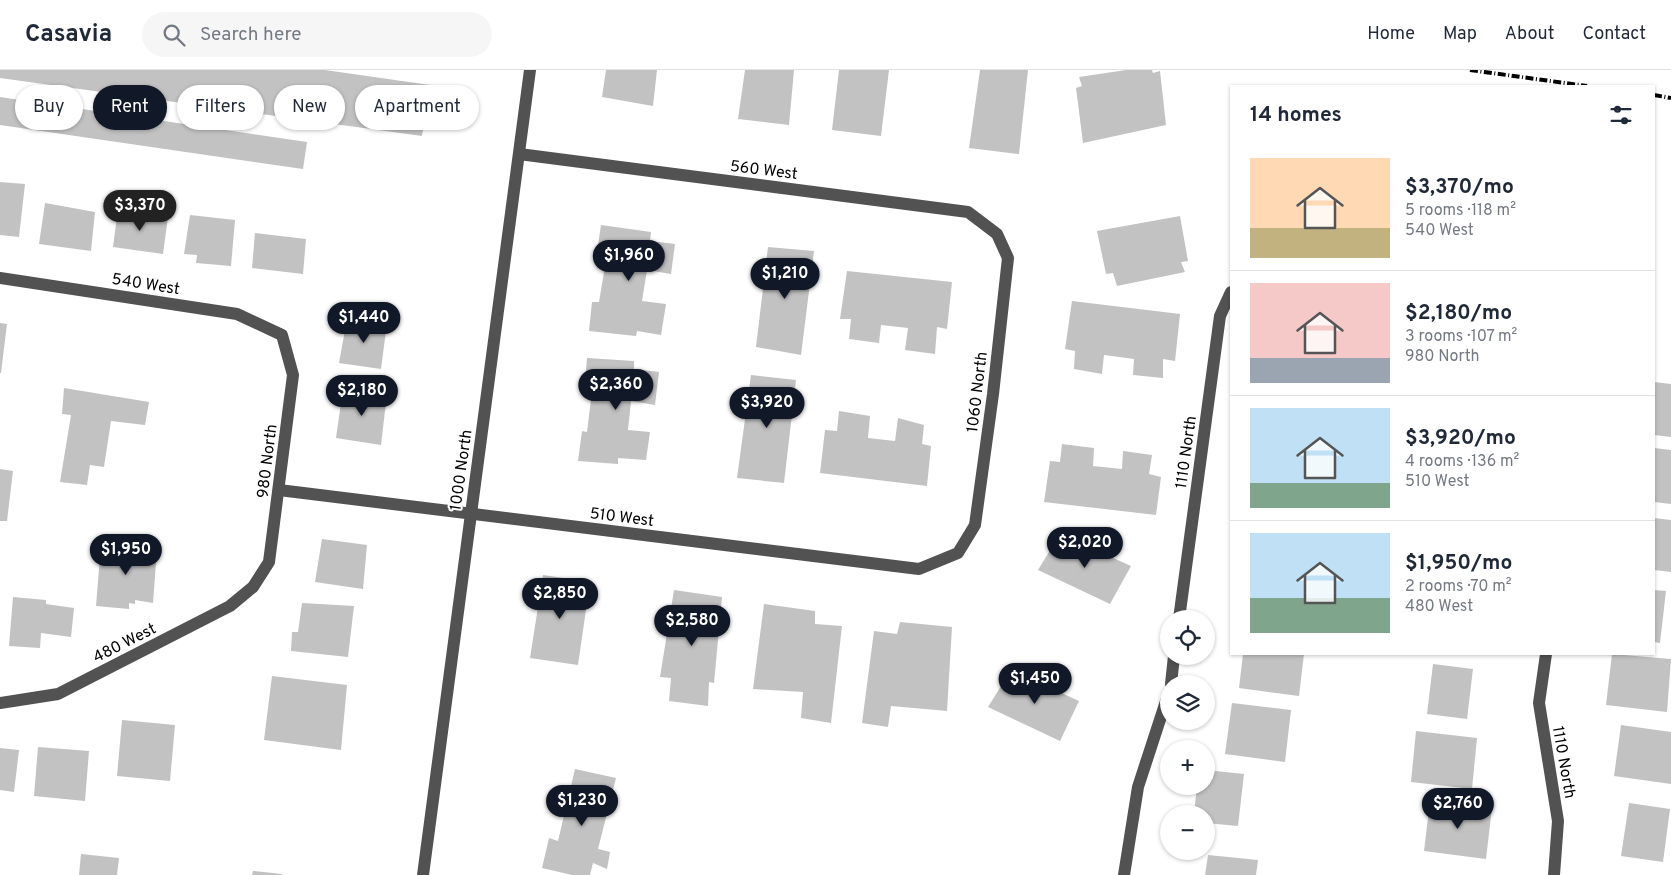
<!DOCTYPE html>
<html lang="en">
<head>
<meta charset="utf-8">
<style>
  body { margin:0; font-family:Overpass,sans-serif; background:#f6f6f7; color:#1f2937; height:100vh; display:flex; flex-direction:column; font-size:19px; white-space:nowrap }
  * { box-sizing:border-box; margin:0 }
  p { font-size:16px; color:#747a83 }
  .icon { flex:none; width:28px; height:28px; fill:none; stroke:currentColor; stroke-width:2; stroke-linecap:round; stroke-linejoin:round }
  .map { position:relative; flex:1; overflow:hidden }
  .panel { position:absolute; left:1230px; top:15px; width:425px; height:570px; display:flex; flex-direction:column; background:#fff; border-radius:0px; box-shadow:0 1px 4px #0004 }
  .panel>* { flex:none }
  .banner { position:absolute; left:15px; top:15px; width:475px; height:45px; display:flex; gap:10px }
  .buttons { position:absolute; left:1160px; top:540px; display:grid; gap:10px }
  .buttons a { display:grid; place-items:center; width:55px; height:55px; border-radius:50%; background:#fff; box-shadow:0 1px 4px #0004; font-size:25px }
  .price { position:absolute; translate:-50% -42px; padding:0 11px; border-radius:18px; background:#111827; color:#fff; font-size:16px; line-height:32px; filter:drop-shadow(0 1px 2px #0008) }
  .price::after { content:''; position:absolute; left:50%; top:30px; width:15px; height:11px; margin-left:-8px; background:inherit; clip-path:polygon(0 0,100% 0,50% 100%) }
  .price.selected { background:#222; color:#fff }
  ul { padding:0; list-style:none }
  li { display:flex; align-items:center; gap:15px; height:125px; padding:0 20px }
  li+li { border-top:1px solid #e0e1e3 }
  li span { display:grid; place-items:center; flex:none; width:140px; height:100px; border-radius:0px; color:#555 }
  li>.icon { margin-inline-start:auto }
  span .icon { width:60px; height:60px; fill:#fffc; stroke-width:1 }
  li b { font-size:21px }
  h2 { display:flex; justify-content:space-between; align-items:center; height:60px; padding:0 20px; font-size:21px }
  .tag { padding:0 18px; border-radius:22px; background:#fff; box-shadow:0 1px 4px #0004; font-size:18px; line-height:45px }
  .tag.selected { background:#111827; color:#fff }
  header { display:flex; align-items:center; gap:30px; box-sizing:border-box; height:70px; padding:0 25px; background:#fff; border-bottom:1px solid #e0e1e3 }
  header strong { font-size:24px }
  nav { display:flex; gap:28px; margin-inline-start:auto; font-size:18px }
  .search { width:350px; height:45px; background:#f6f6f7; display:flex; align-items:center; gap:12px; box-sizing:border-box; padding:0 18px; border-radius:28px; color:#747a83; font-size:19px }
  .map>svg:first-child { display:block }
  .building { fill:#c2c2c2 }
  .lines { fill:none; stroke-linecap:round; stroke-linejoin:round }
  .minor { stroke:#525252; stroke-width:12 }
  .rail { stroke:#000; stroke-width:4; stroke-dasharray:8 2.5 1 2.5; stroke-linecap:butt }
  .labels { text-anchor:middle; stroke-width:4; stroke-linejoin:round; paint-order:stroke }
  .street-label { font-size:16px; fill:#000; stroke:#fff }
</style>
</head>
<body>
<header>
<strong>Casavia</strong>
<div class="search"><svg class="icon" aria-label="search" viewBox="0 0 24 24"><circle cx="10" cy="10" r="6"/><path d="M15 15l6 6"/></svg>Search here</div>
<nav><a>Home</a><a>Map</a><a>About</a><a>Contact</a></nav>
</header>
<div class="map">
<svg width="1671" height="805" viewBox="0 0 1671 805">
  <rect width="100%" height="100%" fill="#fff"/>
  <g class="building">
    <path d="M0,0H325L430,15L422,66L0,8Z"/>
    <path d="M606,0H657L653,36L602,27Z"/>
    <path d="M745,0H794L789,55L738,49Z"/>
    <path d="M839,0H889L881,66L832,60Z"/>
    <path d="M980,0H1028L1019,84L969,78Z"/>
    <path d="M1126,0H1152L1153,3L1160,1L1166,55L1083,73L1076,18L1082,16L1079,7Z"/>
    <path d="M0,27L307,72L303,99L0,55Z"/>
    <path d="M0,112L25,114L19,167L0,165Z"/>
    <path d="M45,133L95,142L91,181L39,174Z"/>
    <path d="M118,139L168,147L163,184L113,177Z"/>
    <path d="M190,145L235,150L231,196L196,193L197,185L184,184Z"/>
    <path d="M1180,146L1188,191L1181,192L1185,202L1117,216L1113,203L1106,204L1097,161Z"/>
    <path d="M601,155L651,162L650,171L675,174L671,204L647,200L642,231L666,234L661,265L637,261L636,266L589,261L592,232H599L607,184L597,182Z"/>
    <path d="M255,163L306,169L303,204L252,198Z"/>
    <path d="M768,177L814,181L801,285L756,277Z"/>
    <path d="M847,201L952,212L947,259L937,257L935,284L905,280L908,258L881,255L879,273L849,269L851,249H840Z"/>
    <path d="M1072,231L1180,244L1175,291L1163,289V308L1133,305L1134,289L1104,285L1102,304L1074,299L1075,281L1065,279Z"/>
    <path d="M359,249L387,253L381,299L339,293L345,260L351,261L352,252L360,253Z"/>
    <path d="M0,253L7,254L1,303H0Z"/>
    <path d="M587,288L634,291V299L659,302L655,335L631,331L628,360L650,362L646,390L618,388V394L578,391L582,361L587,362L593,313L585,312Z"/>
    <path d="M751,305L796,310L784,413L737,408Z"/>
    <path d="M1654,312L1671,314V367L1654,365Z"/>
    <path d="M64,318L149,332L145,355L111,351L104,397L90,395L87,415L60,412L71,345L62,344Z"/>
    <path d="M343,319L387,324L381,375L336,368Z"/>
    <path d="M839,341L870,346L868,368L895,371L898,348L924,355L922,374L931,376L927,416L820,403L825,360L837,361Z"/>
    <path d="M1062,374L1094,378L1093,396L1122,399L1123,381L1152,385L1149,404L1161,407L1156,445L1044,432L1050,391L1060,392Z"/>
    <path d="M1654,378L1671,380V434L1654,432Z"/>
    <path d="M0,399L13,401L7,451H0Z"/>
    <path d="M1654,448L1671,450V502L1654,500Z"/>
    <path d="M1060,464L1131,496L1110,534L1038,500Z"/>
    <path d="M322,469L367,475L363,519L315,512Z"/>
    <path d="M101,474L157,480L153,533L135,530V534L129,533V539L96,536Z"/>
    <path d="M543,505L590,512L578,595L530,588Z"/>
    <path d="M674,520L722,527L714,613L709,612L708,636L669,631L671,608L660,607Z"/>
    <path d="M1654,520L1666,521L1660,573L1654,572Z"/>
    <path d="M13,527L46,530V534L74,538L71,567L41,563L40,578L9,576Z"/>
    <path d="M302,533L354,536L348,587L291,581L292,562H298Z"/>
    <path d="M764,534L815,541V554L842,556L831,653L801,648L803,622L753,619Z"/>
    <path d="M900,552L952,557L947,641L891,636L888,657L862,653L874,561L897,564Z"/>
    <path d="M1243,584H1304L1299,626L1239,618Z"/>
    <path d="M1612,584L1671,589L1667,642L1606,635Z"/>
    <path d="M1433,594L1473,599L1467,649L1427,644Z"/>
    <path d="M1011,600L1079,631L1060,671L988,637Z"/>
    <path d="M272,606L347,615L341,680L264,670Z"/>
    <path d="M1232,633L1291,640L1285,692L1225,684Z"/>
    <path d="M122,650L175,655L170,711L117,706Z"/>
    <path d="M1621,655L1671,662V714L1614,706Z"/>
    <path d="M1416,661L1477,668L1472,719L1411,712Z"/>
    <path d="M38,677L89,681L85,731L34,726Z"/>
    <path d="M0,678L19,680L14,722L0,720Z"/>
    <path d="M575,699L616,708L598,779L610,782L607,799L593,793L590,805H572L542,798L549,768L558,771Z"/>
    <path d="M1206,700L1244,704L1238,756L1206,753V744H1194L1197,716H1206Z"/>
    <path d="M1430,731L1492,738L1486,789L1424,781Z"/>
    <path d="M1629,733L1670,739L1663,792L1621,786Z"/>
    <path d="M81,784L119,788L117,805H79Z"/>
    <path d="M1208,785L1258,790L1256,805H1205Z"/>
    <path d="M253,801L282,804V805H252Z"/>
  </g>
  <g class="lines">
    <g class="minor">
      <path d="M0,208L237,244L282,265L293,305L269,492L253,517L230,536L58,624L0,633"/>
      <path d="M279,420L919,499L958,483L975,455L993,324L1008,188L997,164L968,142L519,84"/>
      <path d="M1179,549L1220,246L1231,222"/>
      <path d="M1546,584L1539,633L1558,751L1554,805"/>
      <path d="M1171,614L1174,586"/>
      <path d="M423,805L530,0"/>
      <path d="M1124,805L1138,717L1169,622"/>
    </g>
    <g class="rail">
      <path d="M1470,0L1587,16"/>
      <path d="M1654,25L1671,28"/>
    </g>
  </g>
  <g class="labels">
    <g class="street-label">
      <text transform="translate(764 99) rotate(7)" y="6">560 West</text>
      <text transform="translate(146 213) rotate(9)" y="6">540 West</text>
      <text transform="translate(976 322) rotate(-83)" y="6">1060 North</text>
      <text transform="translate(1185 382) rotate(-82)" y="6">1110 North</text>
      <text transform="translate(266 391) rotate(-83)" y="6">980 North</text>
      <text transform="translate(460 400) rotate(-82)" y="6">1000 North</text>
      <text transform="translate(622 446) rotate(7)" y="6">510 West</text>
      <text transform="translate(124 572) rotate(-27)" y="6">480 West</text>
      <text transform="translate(1565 692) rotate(80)" y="6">1110 North</text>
    </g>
  </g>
</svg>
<div class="buttons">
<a><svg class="icon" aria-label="locate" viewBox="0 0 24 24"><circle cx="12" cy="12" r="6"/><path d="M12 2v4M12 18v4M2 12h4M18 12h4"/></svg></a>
<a><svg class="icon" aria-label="layers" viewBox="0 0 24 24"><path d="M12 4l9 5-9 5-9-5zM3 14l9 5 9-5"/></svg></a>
<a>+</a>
<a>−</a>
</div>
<b class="price selected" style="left:140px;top:162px">$3,370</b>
<b class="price" style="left:629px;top:212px">$1,960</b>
<b class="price" style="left:785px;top:230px">$1,210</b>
<b class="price" style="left:364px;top:274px">$1,440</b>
<b class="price" style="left:616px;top:341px">$2,360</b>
<b class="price" style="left:362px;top:347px">$2,180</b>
<b class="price" style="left:767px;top:359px">$3,920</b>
<b class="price" style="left:1085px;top:499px">$2,020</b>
<b class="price" style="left:126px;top:506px">$1,950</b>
<b class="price" style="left:560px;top:550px">$2,850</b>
<b class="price" style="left:692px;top:577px">$2,580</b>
<b class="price" style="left:1035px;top:635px">$1,450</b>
<b class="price" style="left:582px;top:757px">$1,230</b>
<b class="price" style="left:1458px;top:760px">$2,760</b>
<div class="banner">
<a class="tag">Buy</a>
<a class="tag selected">Rent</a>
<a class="tag">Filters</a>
<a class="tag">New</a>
<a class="tag">Apartment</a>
</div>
<section class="panel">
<h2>14 homes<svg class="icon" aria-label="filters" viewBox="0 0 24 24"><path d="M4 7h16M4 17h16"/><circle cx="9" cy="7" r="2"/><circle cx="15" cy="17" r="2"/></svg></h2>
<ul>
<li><span style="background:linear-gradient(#ffd9b3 70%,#c2b280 0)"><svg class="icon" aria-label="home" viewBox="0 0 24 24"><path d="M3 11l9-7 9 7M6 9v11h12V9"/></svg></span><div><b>$3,370/mo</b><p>5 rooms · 118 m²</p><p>540 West</p></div></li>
<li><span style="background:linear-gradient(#f6c9c9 75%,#9aa5b1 0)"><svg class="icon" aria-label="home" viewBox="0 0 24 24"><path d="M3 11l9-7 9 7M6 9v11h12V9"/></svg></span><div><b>$2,180/mo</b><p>3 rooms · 107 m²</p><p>980 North</p></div></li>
<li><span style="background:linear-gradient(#bfe0f5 75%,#7fa58c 0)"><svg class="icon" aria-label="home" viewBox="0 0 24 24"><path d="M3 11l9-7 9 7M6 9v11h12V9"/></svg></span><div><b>$3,920/mo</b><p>4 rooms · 136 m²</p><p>510 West</p></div></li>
<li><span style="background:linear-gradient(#bfe0f5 65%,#7fa58c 0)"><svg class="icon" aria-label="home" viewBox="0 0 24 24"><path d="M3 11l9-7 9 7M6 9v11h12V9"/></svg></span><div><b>$1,950/mo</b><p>2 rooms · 70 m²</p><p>480 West</p></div></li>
</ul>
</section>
</div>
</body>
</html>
